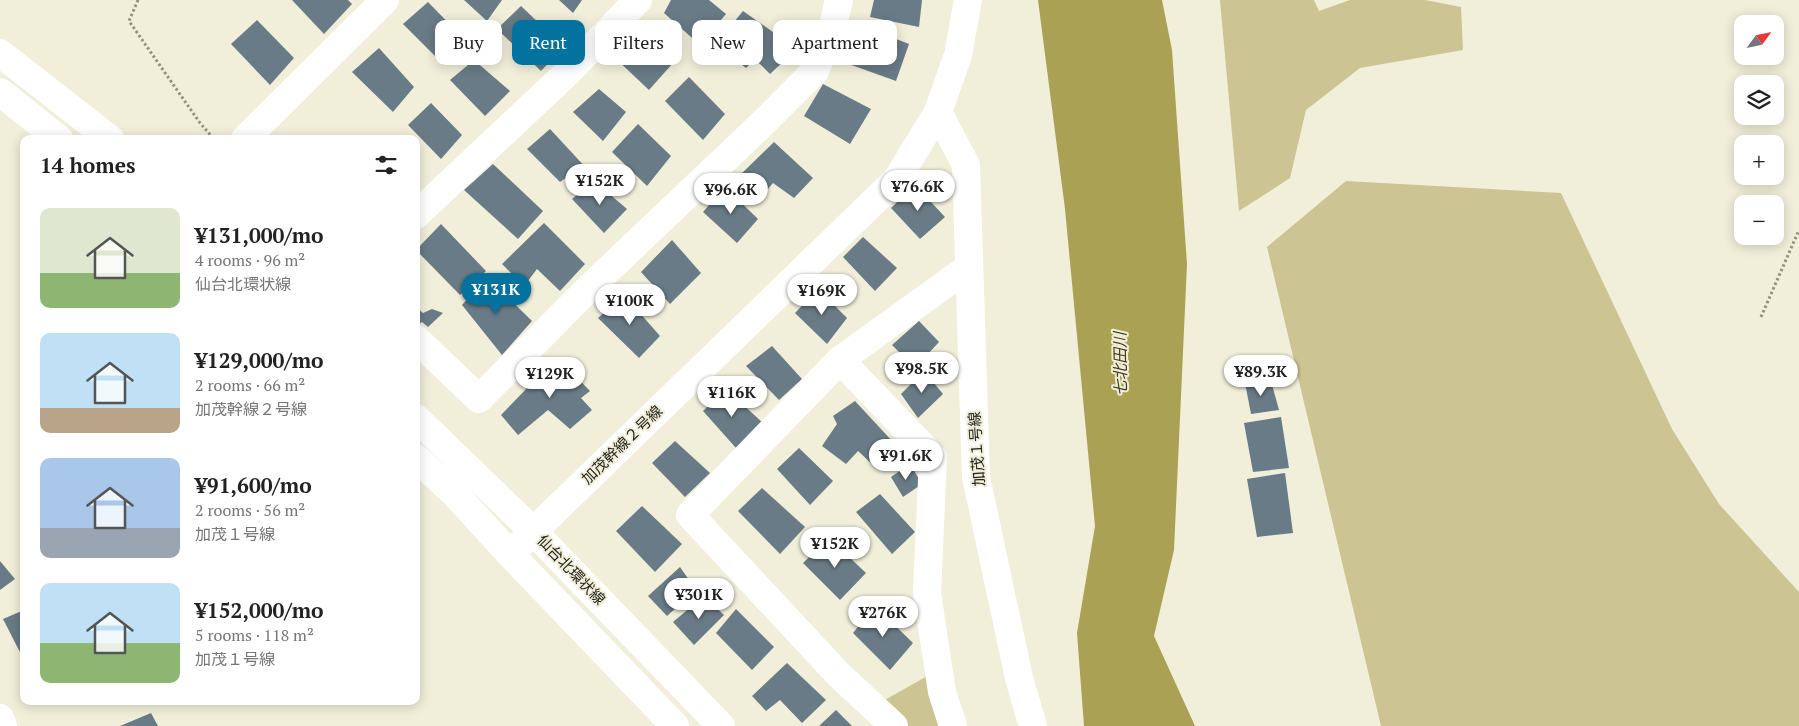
<!DOCTYPE html>
<html lang="en">
<head>
<meta charset="utf-8">
<style>
  body { margin:0; font-family:"PT Serif","Noto Sans JP",serif; background:#f2f2f2; color:#222; height:100vh; display:flex; flex-direction:column; font-size:19px; white-space:nowrap }
  * { box-sizing:border-box; margin:0 }
  p { font-size:16px; color:#767676 }
  .icon { flex:none; width:28px; height:28px; fill:none; stroke:currentColor; stroke-width:2; stroke-linecap:round; stroke-linejoin:round }
  .map { position:relative; flex:1; overflow:hidden }
  .drawer { position:absolute; left:20px; top:135px; width:400px; height:570px; display:flex; flex-direction:column; background:#fff; border-radius:10px; box-shadow:0 2px 12px #0003 }
  .drawer>* { flex:none }
  .banner { position:absolute; left:435px; top:20px; width:475px; height:45px; display:flex; gap:10px }
  .needle { width:32px; rotate:57deg }
  .buttons { position:absolute; left:1734px; top:15px; display:grid; gap:10px }
  .buttons a { display:grid; place-items:center; width:50px; height:50px; border-radius:10px; background:#fff; box-shadow:0 2px 12px #0003; font-size:25px }
  .price { position:absolute; translate:-50% -42px; padding:0 11px; border-radius:18px; background:#fff; color:#222; font-size:16px; line-height:32px; filter:drop-shadow(0 1px 2px #0008) }
  .price::after { content:''; position:absolute; left:50%; top:30px; width:15px; height:11px; margin-left:-8px; background:inherit; clip-path:polygon(0 0,100% 0,50% 100%) }
  .price.on { background:#03729e; color:#fff }
  ul { padding:0; list-style:none }
  li { display:flex; align-items:center; gap:15px; height:125px; padding:0 20px }
  li span { display:grid; place-items:center; flex:none; width:140px; height:100px; border-radius:10px; color:#555 }
  li>.icon { margin-inline-start:auto }
  span .icon { width:60px; height:60px; fill:#fffc; stroke-width:1 }
  li b { font-size:21px }
  h2 { display:flex; justify-content:space-between; align-items:center; height:60px; padding:0 20px; font-size:21px }
  .tag { padding:0 18px; border-radius:10px; background:#fff; box-shadow:0 2px 12px #0003; font-size:18px; line-height:45px }
  .tag.on { background:#03729e; color:#fff }
  .map>svg:first-child { display:block }
  .green { fill:#ccc593 }
  .water { fill:#aba155 }
  .building { fill:#697b86 }
  .lines { fill:none; stroke-linecap:round; stroke-linejoin:round }
  .path { stroke:#929182; stroke-width:3; stroke-dasharray:2.5 2.5; stroke-linecap:butt }
  .minor { stroke:#fff; stroke-width:28 }
  .major { stroke:#fff; stroke-width:28 }
  .labels { text-anchor:middle; stroke-width:4; stroke-linejoin:round; paint-order:stroke }
  .street-label { font-size:15px; fill:#24231c; stroke:#f1efda }
  .water-label { font-size:16px; font-style:italic; fill:#3e3918; stroke:#f1efda }
</style>
</head>
<body>
<div class="map">
<svg width="1799" height="726" viewBox="0 0 1799 726">
  <rect width="100%" height="100%" fill="#f1efda"/>
  <g class="green">
    <path d="M1220,0H1314L1319,11L1350,0H1425L1461,7L1463,50L1360,68L1306,110L1290,178L1239,211Z"/>
    <path d="M1346,181L1561,193L1672,429L1719,504L1799,592V726H1381L1267,247Z"/>
    <path d="M929,675L944,726H908L883,701Z"/>
  </g>
  <path class="water" d="M1038,0H1162L1172,50L1187,264L1174,550L1154,636L1195,726H1084L1077,633L1095,526L1065,209Z"/>
  <g class="building">
    <path d="M292,0H348L352,4L324,34Z"/>
    <path d="M464,0H502L487,21Z"/>
    <path d="M559,0H582L573,13Z"/>
    <path d="M671,0H709L726,14L700,45L664,13Z"/>
    <path d="M874,0H922L919,27L870,17Z"/>
    <path d="M428,2L466,41L444,65L403,24Z"/>
    <path d="M521,6L564,47L541,71L497,29Z"/>
    <path d="M743,11L797,49L770,74L755,59L746,68L716,44Z"/>
    <path d="M257,20L294,58L270,85L231,44Z"/>
    <path d="M858,24L909,44L896,81L843,62Z"/>
    <path d="M640,30L673,63L649,90L614,57Z"/>
    <path d="M379,48L414,87L393,112L352,72Z"/>
    <path d="M474,60L510,91L485,116L450,80Z"/>
    <path d="M689,77L725,114L703,140L665,101Z"/>
    <path d="M823,84L871,109L850,144L804,116Z"/>
    <path d="M599,89L626,112L603,141L573,112Z"/>
    <path d="M431,103L462,135L441,159L408,125Z"/>
    <path d="M638,124L671,156L647,186L612,152Z"/>
    <path d="M550,129L588,170L574,183L567,177L560,182L527,149Z"/>
    <path d="M774,142L813,178L794,198L773,183L761,197L739,176Z"/>
    <path d="M493,164L543,211L518,239L464,190Z"/>
    <path d="M594,181L627,209L604,233L572,199Z"/>
    <path d="M915,185L945,217L920,239L891,208Z"/>
    <path d="M725,187L758,219L737,243L703,212Z"/>
    <path d="M544,223L585,264L560,291L537,269L524,286L502,264Z"/>
    <path d="M441,224L486,271L460,295L416,250Z"/>
    <path d="M863,237L897,268L875,291L843,257Z"/>
    <path d="M672,240L701,273L670,304L641,272Z"/>
    <path d="M487,277L532,321L502,355L462,305Z"/>
    <path d="M818,289L847,318L827,344L795,313Z"/>
    <path d="M624,295L660,336L639,358L598,318Z"/>
    <path d="M416,307L423,313L432,309L443,313L428,327L422,322L416,326Z"/>
    <path d="M919,321L939,342L915,368L892,345Z"/>
    <path d="M772,346L802,379L779,400L746,366Z"/>
    <path d="M557,357L590,391L581,398L592,410L570,429L548,410L518,435L501,415Z"/>
    <path d="M924,371L943,394L918,418L901,394Z"/>
    <path d="M1271,381L1279,410L1251,414L1245,383Z"/>
    <path d="M726,389L763,423L736,448L703,411Z"/>
    <path d="M855,401L894,443L872,464L858,451L846,464L822,446L837,424L833,416Z"/>
    <path d="M1281,417L1289,468L1253,472L1244,423Z"/>
    <path d="M675,441L710,473L685,497L652,463Z"/>
    <path d="M799,448L833,481L810,505L777,469Z"/>
    <path d="M910,464L922,484L903,497L891,477Z"/>
    <path d="M1285,473L1293,533L1257,537L1247,479Z"/>
    <path d="M762,488L805,527L780,554L738,511Z"/>
    <path d="M880,494L915,532L892,554L856,512Z"/>
    <path d="M642,506L682,544L655,572L616,531Z"/>
    <path d="M829,538L866,573L840,600L803,563Z"/>
    <path d="M0,561L15,579L0,590Z"/>
    <path d="M680,567L696,590L667,616L648,596Z"/>
    <path d="M704,596L724,615L694,645L673,622Z"/>
    <path d="M875,606L913,643L890,670L853,633Z"/>
    <path d="M736,609L774,647L752,670L716,633Z"/>
    <path d="M24,610V660L3,619Z"/>
    <path d="M787,663L826,700L802,723L780,700L766,711L752,696Z"/>
    <path d="M836,710L852,726H819Z"/>
    <path d="M151,713L158,726H120Z"/>
  </g>
  <g class="lines">
    <g class="path">
      <path d="M138,0L129,21L200,123L214,139"/>
      <path d="M1761,317L1799,230"/>
    </g>
    <g class="minor">
      <path d="M938,112L966,165L976,477L1019,678L1033,726"/>
      <path d="M245,139L385,0"/>
      <path d="M416,215L568,72L638,0"/>
      <path d="M416,339L479,399L590,287L762,124L815,71L831,33L839,0"/>
      <path d="M840,360L933,457L927,593L942,692L953,726"/>
      <path d="M510,554L897,179L938,112L958,55L968,0"/>
      <path d="M0,718L3,726"/>
      <path d="M894,726L839,675L690,515L840,360L969,267"/>
    </g>
    <g class="major">
      <path d="M0,53L110,139"/>
      <path d="M0,92L59,139"/>
      <path d="M416,418L533,531L721,726"/>
      <path d="M416,458L455,494L510,554L675,726"/>
    </g>
  </g>
  <g class="labels">
    <g class="street-label">
      <text transform="translate(622 445) rotate(-44)" y="5">加茂幹線２号線</text>
      <text transform="translate(977 449) rotate(-94)" y="5">加茂１号線</text>
      <text transform="translate(571 570) rotate(46)" y="5">仙台北環状線</text>
    </g>
    <g class="water-label">
      <text transform="translate(1120 364) rotate(-91)" y="6">七北田川</text>
    </g>
  </g>
</svg>
<div class="buttons">
<a><svg class="needle" viewBox="-14 -14 28 28"><path d="M0-13l5 13h-10z" fill="#e53935"/><path d="M0 13l5-13h-10z" fill="#767676"/></svg></a>
<a><svg class="icon" aria-label="layers" viewBox="0 0 24 24"><path d="M12 4l9 5-9 5-9-5zM3 14l9 5 9-5"/></svg></a>
<a>+</a>
<a>−</a>
</div>
<b class="price" style="left:600px;top:206px">¥152K</b>
<b class="price" style="left:918px;top:212px">¥76.6K</b>
<b class="price" style="left:731px;top:215px">¥96.6K</b>
<b class="price on" style="left:496px;top:315px">¥131K</b>
<b class="price" style="left:822px;top:316px">¥169K</b>
<b class="price" style="left:630px;top:326px">¥100K</b>
<b class="price" style="left:922px;top:394px">¥98.5K</b>
<b class="price" style="left:1261px;top:397px">¥89.3K</b>
<b class="price" style="left:550px;top:399px">¥129K</b>
<b class="price" style="left:732px;top:418px">¥116K</b>
<b class="price" style="left:906px;top:481px">¥91.6K</b>
<b class="price" style="left:835px;top:569px">¥152K</b>
<b class="price" style="left:699px;top:620px">¥301K</b>
<b class="price" style="left:883px;top:638px">¥276K</b>
<div class="banner">
<a class="tag">Buy</a>
<a class="tag on">Rent</a>
<a class="tag">Filters</a>
<a class="tag">New</a>
<a class="tag">Apartment</a>
</div>
<section class="drawer">
<h2>14 homes<svg class="icon" aria-label="filters" viewBox="0 0 24 24"><path d="M4 7h16M4 17h16"/><circle cx="9" cy="7" r="2"/><circle cx="15" cy="17" r="2"/></svg></h2>
<ul>
<li><span style="background:linear-gradient(#dfe7d0 65%,#8fb573 0)"><svg class="icon" aria-label="home" viewBox="0 0 24 24"><path d="M3 11l9-7 9 7M6 9v11h12V9"/></svg></span><div><b>¥131,000/mo</b><p>4 rooms · 96 m²</p><p>仙台北環状線</p></div></li>
<li><span style="background:linear-gradient(#bfe0f5 75%,#b9a48a 0)"><svg class="icon" aria-label="home" viewBox="0 0 24 24"><path d="M3 11l9-7 9 7M6 9v11h12V9"/></svg></span><div><b>¥129,000/mo</b><p>2 rooms · 66 m²</p><p>加茂幹線２号線</p></div></li>
<li><span style="background:linear-gradient(#a9c7e8 70%,#9aa5b1 0)"><svg class="icon" aria-label="home" viewBox="0 0 24 24"><path d="M3 11l9-7 9 7M6 9v11h12V9"/></svg></span><div><b>¥91,600/mo</b><p>2 rooms · 56 m²</p><p>加茂１号線</p></div></li>
<li><span style="background:linear-gradient(#bfe0f5 60%,#8fb573 0)"><svg class="icon" aria-label="home" viewBox="0 0 24 24"><path d="M3 11l9-7 9 7M6 9v11h12V9"/></svg></span><div><b>¥152,000/mo</b><p>5 rooms · 118 m²</p><p>加茂１号線</p></div></li>
</ul>
</section>
</div>
</body>
</html>
